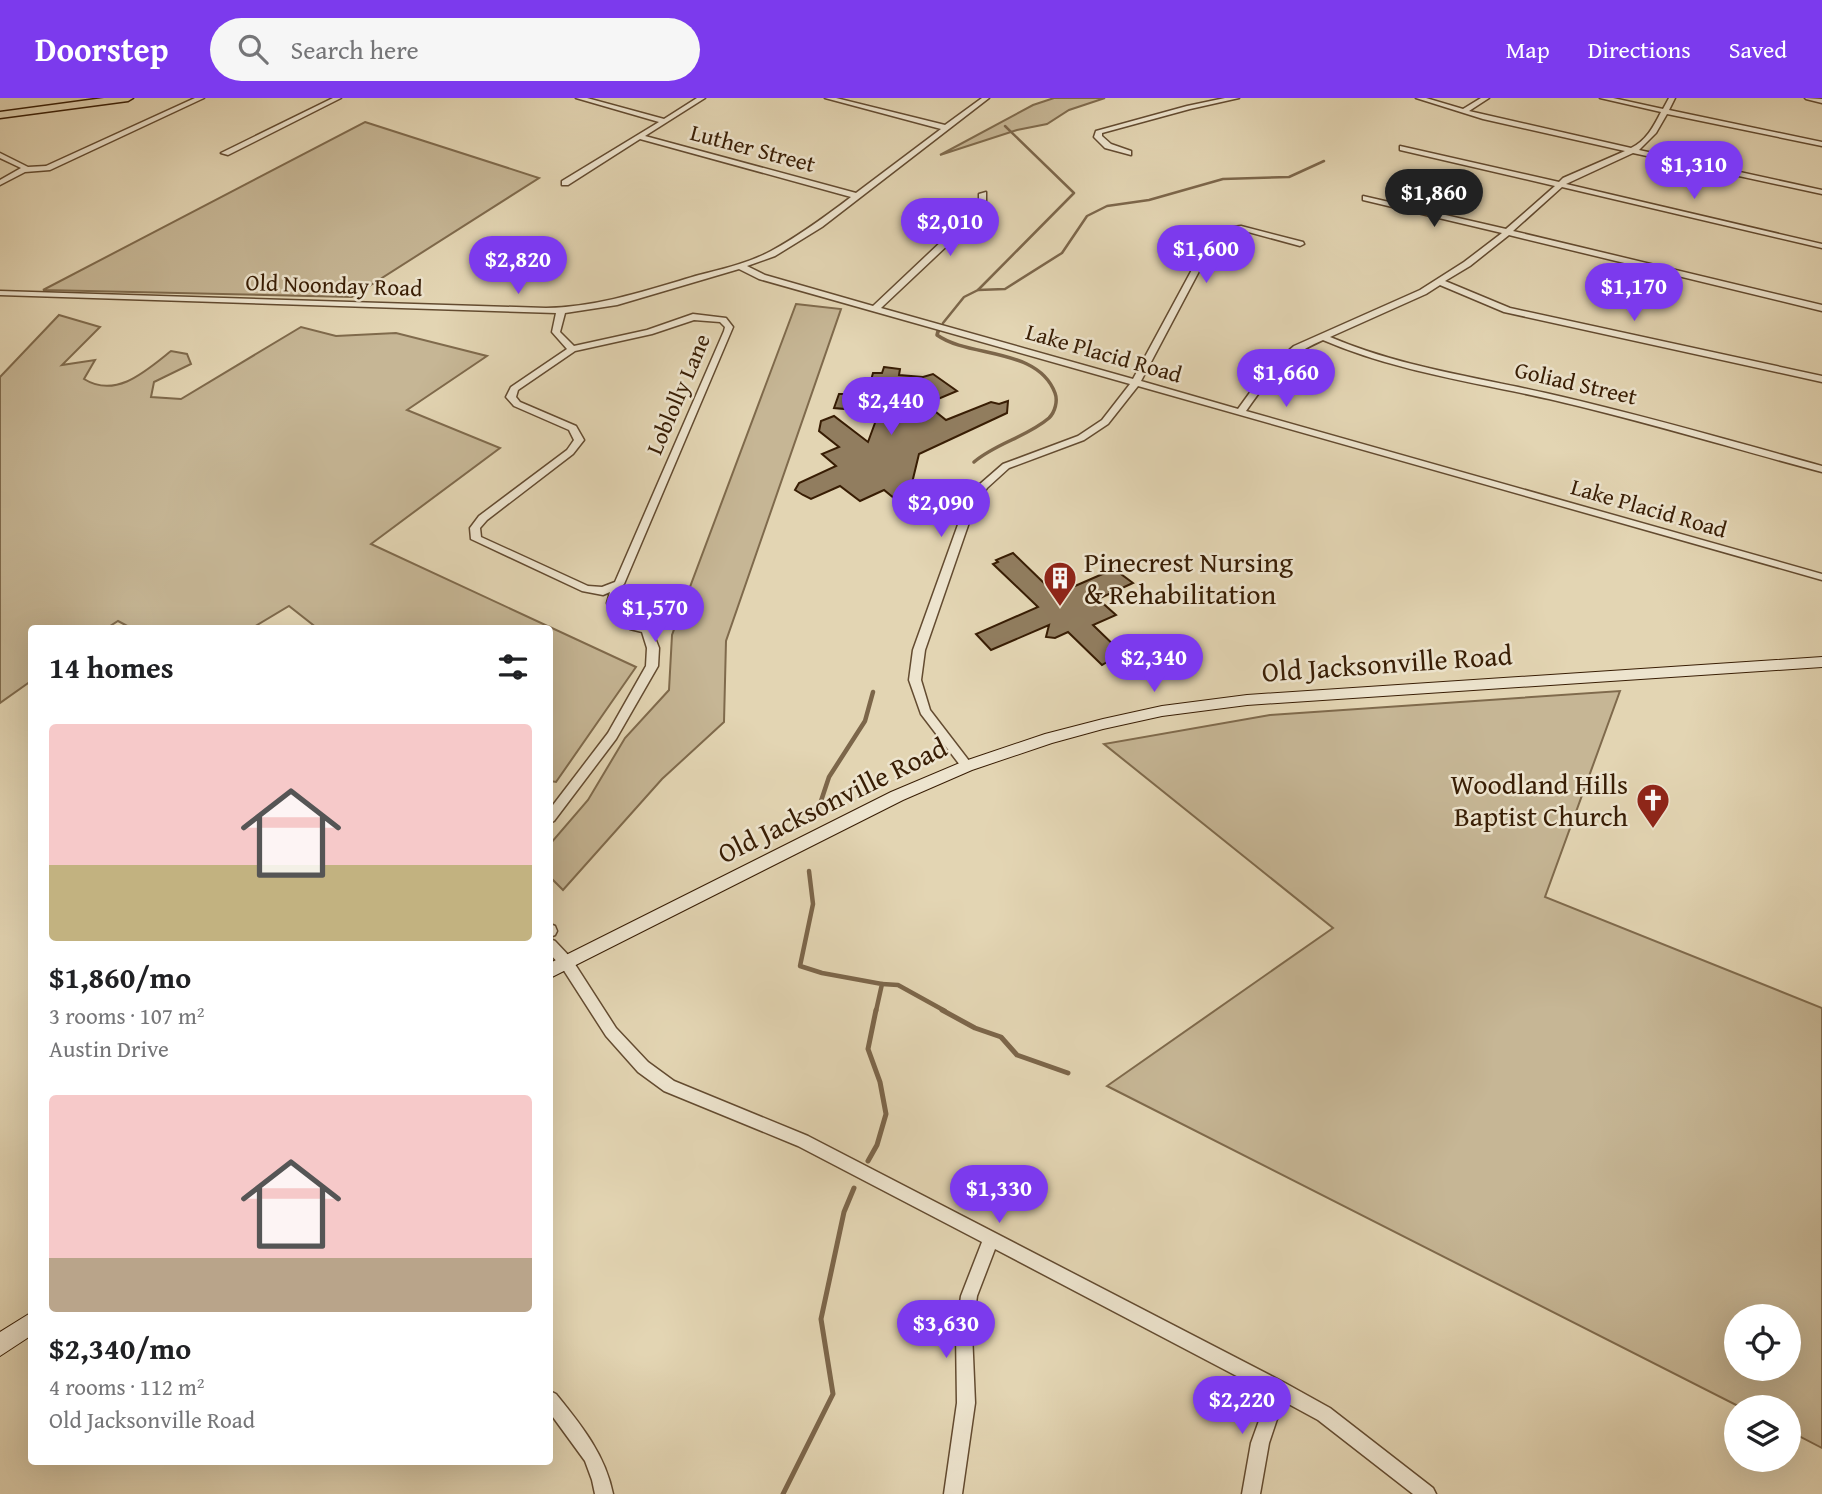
<!DOCTYPE html>
<html lang="en">
<head>
<meta charset="utf-8">
<style>
  body { margin:0; font-family:"Gentium Book Plus",serif; background:#f6f6f6; color:#202124; height:100vh; display:flex; flex-direction:column; font-size:26px; white-space:nowrap }
  * { box-sizing:border-box; margin:0 }
  p { font-size:23px; color:#757577 }
  .icon { flex:none; width:38px; height:38px; fill:none; stroke:currentColor; stroke-width:2; stroke-linecap:round; stroke-linejoin:round }
  .map { position:relative; flex:1; overflow:hidden }
  .drawer { position:absolute; left:28px; top:527px; width:525px; height:840px; display:flex; flex-direction:column; background:#fff; border-radius:7px; box-shadow:0 7px 28px #0002 }
  .drawer>* { flex:none }
  .buttons { position:absolute; left:1724px; top:1206px; display:grid; gap:14px }
  .buttons a { display:grid; place-items:center; width:77px; height:77px; border-radius:50%; background:#fff; box-shadow:0 7px 28px #0002; font-size:35px }
  .price { position:absolute; translate:-50% -60px; padding:0 16px; border-radius:24px; background:#7c3aed; color:#fff; font-size:23px; line-height:46px; filter:drop-shadow(0 2px 4px #0008) }
  .price::after { content:''; position:absolute; left:50%; top:42px; width:21px; height:16px; margin-left:-10px; background:inherit; clip-path:polygon(0 0,100% 0,50% 100%) }
  .price.active { background:#222; color:#fff }
  ul { padding:0; list-style:none }
  li { display:grid; align-content:center; gap:14px; height:371px; padding:0 21px }
  li span { display:grid; place-items:center; height:217px; border-radius:7px; color:#555 }
  li>.icon { margin-inline-start:auto }
  span .icon { width:126px; height:126px; fill:#fffc; stroke-width:1 }
  li b { font-size:30px }
  h2 { display:flex; justify-content:space-between; align-items:center; height:84px; padding:0 21px; font-size:30px }
  header { display:flex; align-items:center; gap:42px; box-sizing:border-box; height:98px; padding:0 35px; background:#7c3aed; color:#fff }
  header strong { font-size:33px }
  nav { display:flex; gap:38px; margin-inline-start:auto; font-size:24px }
  .search { width:490px; height:63px; background:#f6f6f6; display:flex; align-items:center; gap:18px; box-sizing:border-box; padding:0 24px; border-radius:38px; color:#757577; font-size:26px }
  .map>svg:first-child { display:block }
  .green { fill:#c6b695; stroke:#7f6a4c; stroke-width:2; fill-rule:evenodd }
  .lines { fill:none; stroke-linecap:round; stroke-linejoin:round }
  .stream-far3 { stroke:#7c664a; stroke-width:2.5 }
  .stream-far2 { stroke:#7c664a; stroke-width:3.5 }
  .stream-far1 { stroke:#7c664a; stroke-width:4.5 }
  .stream { stroke:#7c664a; stroke-width:5 }
  .building { fill:#917d5f; stroke:#381d04; stroke-width:2 }
  .street-casing { stroke:#634b30; stroke-width:3 }
  .secondary-casing { stroke:#381d04; stroke-width:2 }
  .primary-casing { stroke:#381d04; stroke-width:3 }
  .street { fill:#ede4ce; fill-rule:evenodd }
  .secondary { fill:#ede4ce; fill-rule:evenodd }
  .primary { fill:#e3d5b3; fill-rule:evenodd }
  .labels { text-anchor:middle; stroke-width:5; stroke-linejoin:round; paint-order:stroke }
  .far-street-label { font-size:23px; fill:#381d04; stroke:#ede4ce }
  .poi-label { font-size:28px; fill:#381d04; stroke:#ede4ce; text-anchor:start }
  .street-label { font-size:28px; fill:#381d04; stroke:#ede4ce }
</style>
</head>
<body>
<header>
<strong>Doorstep</strong>
<div class="search"><svg class="icon" aria-label="search" viewBox="0 0 24 24"><circle cx="10" cy="10" r="6"/><path d="M15 15l6 6"/></svg>Search here</div>
<nav><a>Map</a><a>Directions</a><a>Saved</a></nav>
</header>
<div class="map">
<svg width="1822" height="1396" viewBox="0 0 1822 1396">
  <rect width="100%" height="100%" fill="#e3d5b3"/>
  <filter id="stains"><feTurbulence type="fractalNoise" baseFrequency=".00286" numOctaves="4"/><feColorMatrix values="0 0 0 0 .2 0 0 0 0 .09 0 0 0 0 .02 0 0 0 .5 -.17"/></filter>
  <radialGradient id="worn" r=".72"><stop offset=".6" stop-color="#630" stop-opacity="0"/><stop offset="1" stop-color="#630" stop-opacity=".3"/></radialGradient>
  <g class="green">
    <path d="M1054,0H1105L1069,12L1047,26L1017,32L940,57L1033,7Z"/>
    <path d="M365,24L539,80L352,199L43,192Z"/>
    <path d="M796,206L841,211L726,543L724,624L662,681L563,792L550,779V746L588,702L625,640L669,592L672,537Z"/>
    <path d="M59,217L100,229L62,267L95,262L84,281C116,301 146,273 171,253L187,256L191,266L154,284L151,299L181,301L301,229L336,238L396,235L487,258L407,312L500,350L371,446L636,569L556,684L550,683V530H317L289,508L252,530H131L118,523L107,530H32L31,583L0,605V279Z"/>
    <path d="M1620,593L1545,799L1822,910V1350L1789,1333L1788,1309H1740L1107,988L1333,830L1104,646L1270,617ZM1736,1218H1788V1270H1736Z"/>
  </g>
  <g class="lines">
    <g class="stream-far3">
      <path d="M978,192L1005,191L1062,155L1087,118L1107,108L1149,102L1223,81L1289,79L1324,63"/>
      <path d="M943,225L964,199L978,192L1074,95L1005,28"/>
      <path d="M938,235L939,232"/>
    </g>
    <path class="stream-far2" d="M938,233L937,237C969,260 1038,249 1055,295C1058,303 1055,314 1049,320C1027,339 996,345 974,364"/>
    <g class="stream-far1">
      <path d="M819,709L829,679L865,623L873,594"/>
      <path d="M809,773L813,806L800,868L822,875L882,886L876,913"/>
      <path d="M882,886L898,887L945,913"/>
    </g>
    <g class="stream">
      <path d="M942,912L975,930L1001,939L1017,957L1068,975"/>
      <path d="M868,1063L877,1047L886,1016L880,984L868,951L876,912"/>
      <path d="M783,1396L833,1296L821,1221L844,1114L854,1090"/>
    </g>
  </g>
  <g class="building">
    <path d="M884,269L900,271L899,277L923,279L933,276L957,293L926,306L946,322L991,304L999,306L1008,303L1007,315L919,356L912,385L928,399L927,405L918,409L906,410L884,392L860,403L840,388L811,401L803,397L795,392L799,385L836,368L822,356L839,349L819,333L821,323L834,318L868,344L879,314L834,310L839,296H848L850,291L868,293L873,275H882Z"/>
    <path d="M1013,455L1045,486L1064,478L1075,488L1114,471L1133,485L1098,501L1116,517L1093,527L1122,555L1102,567L1068,534L1055,540L1046,539L1049,527L991,552L976,536L1038,509L993,466L998,464L996,462Z"/>
  </g>
  <g class="lines">
    <defs>
      <g id="street">
        <path d="M195,0H204L50,72L25,74L0,87V82L21,70L0,60V55L28,69L46,68Z"/>
        <path d="M333,0H341L228,57L221,55Z"/>
        <path d="M576,0H587L664,21L697,0H705L645,38L856,95L941,31L825,0H836L945,27L982,0H989L822,129L775,158L747,168L765,177L873,208L979,108V96L986,94V111L881,210L1133,281L1208,142L1217,131L1241,128L1303,144L1304,146L1300,148L1241,132L1222,135L1215,143L1141,283L1238,311L1267,271L1294,248L1420,192L1464,164L1502,135L1363,102V98L1506,131L1555,88L1400,52V48L1559,84L1563,80L1625,53L1483,21L1416,0H1426L1463,11L1481,0H1489L1469,13L1631,50C1646,43 1654,28 1661,14L1600,0H1613L1663,11L1669,0H1675L1669,12L1822,44V48L1667,16L1656,35L1639,52L1822,92V96L1633,55L1566,86L1822,146V150L1562,89L1513,133L1822,207V213L1509,137L1470,168L1445,183L1510,210L1822,278V284L1504,214L1440,187L1426,196L1330,239C1400,269 1476,279 1550,296C1642,317 1732,343 1822,368V374C1731,350 1641,322 1549,301C1473,284 1395,273 1323,242C1284,259 1270,279 1246,313L1822,476V482L1138,288L1108,326L1084,342L1009,370L987,390L974,410L925,552L921,582L930,612L973,668L967,673L963,671L921,616L909,582L913,552L964,410L980,386L1003,366L1078,338L1102,322L1130,286L759,181L739,171L617,207L565,215L560,234L574,248L647,232L693,216L726,220L733,229L624,486L619,490L633,494L657,523L652,532L659,550L658,568L616,641L554,723L550,725V711L608,635L646,568L647,550L642,534L630,531L608,508L607,505L610,494L603,497L582,493L471,441L470,430L479,418L567,352L574,342L569,332L514,308L506,299L511,289L567,251L552,234L556,215L0,197V193L546,210C599,209 648,192 699,177C723,171 749,165 771,153C799,138 826,118 851,99L640,41L568,87H562V83L659,24ZM694,222L720,224L725,229L724,233L615,484L602,489L588,488L481,439L480,430L487,422L573,356L584,342L576,328L520,304L516,299L518,292L575,253L652,236ZM620,499L626,500L646,523L644,527L638,525L618,504Z"/>
        <path d="M1225,0H1239L1190,11L1102,35V38L1111,46L1131,53V57L1105,50L1094,39L1096,33L1187,8Z"/>
        <path d="M1805,0L1822,1V5L1806,1Z"/>
        <path d="M550,826L555,828L557,833L555,837L550,839Z"/>
        <path d="M550,841L555,843L571,860L616,930L648,964L674,983L808,1038L1285,1285L1330,1310L1433,1390L1436,1396H1413L1318,1322L1283,1303L1269,1345L1260,1396H1242L1251,1345L1269,1295L995,1151L977,1198L972,1234L975,1305L962,1396H944L957,1305L956,1234L961,1198L982,1144L798,1048L664,993L638,974L606,938L561,868L550,856Z"/>
        <path d="M550,1293L556,1296C581,1327 605,1356 613,1396H595L592,1382L585,1363L550,1315Z"/>
      </g>
      <g id="secondary">
        <path d="M1822,559V569L1247,607L1162,618L1103,631L1052,645L972,672L903,702L550,880V865L891,694L962,664L1045,636L1103,621L1162,608L1247,597Z"/>
        <path d="M32,1214V1237L0,1258V1234Z"/>
      </g>
      <path id="primary" d="M104,0H133L128,3L0,20V14Z"/>
    </defs>
    <use href="#street" class="street-casing"/>
    <use href="#secondary" class="secondary-casing"/>
    <use href="#primary" class="primary-casing"/>
    <use href="#street" class="street"/>
    <use href="#secondary" class="secondary"/>
    <use href="#primary" class="primary"/>
  </g>
  <defs>
    <symbol id="building-pin" viewBox="-11 -11 22 30"><path d="M0 17L-7.5 6A9.5 9.5 0 1 1 7.5 6Z" fill="#8f2418" stroke="#ede4ce"/><path d="M-4-6H4V6H1V3H-1V6H-4ZM-2.5-4.3h1.7v1.8h-1.7ZM.8-4.3h1.7v1.8H.8ZM-2.5-1h1.7V.8h-1.7ZM.8-1h1.7V.8H.8Z" fill="#fff"/></symbol>
    <symbol id="church-pin" viewBox="-11 -11 22 30"><path d="M0 17L-7.5 6A9.5 9.5 0 1 1 7.5 6Z" fill="#8f2418" stroke="#ede4ce"/><path d="M-1.2-6h2.4v3.5h3.3v2.4h-3.3V6h-2.4V-.1h-3.3v-2.4h3.3Z" fill="#fff"/></symbol>
  </defs>
  <g fill-rule="evenodd">
    <use href="#building-pin" x="1041" y="461" width="38" height="52"/>
    <use href="#church-pin" x="1634" y="683" width="38" height="52"/>
  </g>
  <g class="labels">
    <g class="far-street-label">
      <text transform="translate(753 50) rotate(15)" y="8">Luther Street</text>
      <text transform="translate(334 187) rotate(2)" y="8">Old Noonday Road</text>
      <text transform="translate(1104 255) rotate(16)" y="8">Lake Placid Road</text>
      <text transform="translate(1576 285) rotate(13)" y="8">Goliad Street</text>
      <text transform="translate(678 296) rotate(-67)" y="8">Loblolly Lane</text>
      <text transform="translate(1649 410) rotate(16)" y="8">Lake Placid Road</text>
    </g>
    <g class="poi-label">
      <text x="1084" y="474">Pinecrest Nursing<tspan x="1084" dy="32">&amp; Rehabilitation</tspan></text>
      <text x="1628" y="696" text-anchor="end">Woodland Hills<tspan x="1628" dy="32">Baptist Church</tspan></text>
    </g>
    <g class="street-label">
      <text transform="translate(1387 565) rotate(-4)" y="10">Old Jacksonville Road</text>
      <text transform="translate(832 702) rotate(-26)" y="10">Old Jacksonville Road</text>
    </g>
  </g>
  <rect width="100%" height="100%" filter="url(#stains)"/>
  <rect width="100%" height="100%" fill="url(#worn)"/>
</svg>
<div class="buttons">
<a><svg class="icon" aria-label="locate" viewBox="0 0 24 24"><circle cx="12" cy="12" r="6"/><path d="M12 2v4M12 18v4M2 12h4M18 12h4"/></svg></a>
<a><svg class="icon" aria-label="layers" viewBox="0 0 24 24"><path d="M12 4l9 5-9 5-9-5zM3 14l9 5 9-5"/></svg></a>
</div>
<b class="price" style="left:1694px;top:103px">$1,310</b>
<b class="price active" style="left:1434px;top:131px">$1,860</b>
<b class="price" style="left:950px;top:160px">$2,010</b>
<b class="price" style="left:1206px;top:187px">$1,600</b>
<b class="price" style="left:518px;top:198px">$2,820</b>
<b class="price" style="left:1634px;top:225px">$1,170</b>
<b class="price" style="left:1286px;top:311px">$1,660</b>
<b class="price" style="left:891px;top:339px">$2,440</b>
<b class="price" style="left:941px;top:441px">$2,090</b>
<b class="price" style="left:655px;top:546px">$1,570</b>
<b class="price" style="left:1154px;top:596px">$2,340</b>
<b class="price" style="left:999px;top:1127px">$1,330</b>
<b class="price" style="left:946px;top:1262px">$3,630</b>
<b class="price" style="left:1242px;top:1338px">$2,220</b>
<section class="drawer">
<h2>14 homes<svg class="icon" aria-label="filters" viewBox="0 0 24 24"><path d="M4 7h16M4 17h16"/><circle cx="9" cy="7" r="2"/><circle cx="15" cy="17" r="2"/></svg></h2>
<ul>
<li><span style="background:linear-gradient(#f6c9c9 65%,#c2b280 0)"><svg class="icon" aria-label="home" viewBox="0 0 24 24"><path d="M3 11l9-7 9 7M6 9v11h12V9"/></svg></span><div><b>$1,860/mo</b><p>3 rooms · 107 m²</p><p>Austin Drive</p></div></li>
<li><span style="background:linear-gradient(#f6c9c9 75%,#b9a48a 0)"><svg class="icon" aria-label="home" viewBox="0 0 24 24"><path d="M3 11l9-7 9 7M6 9v11h12V9"/></svg></span><div><b>$2,340/mo</b><p>4 rooms · 112 m²</p><p>Old Jacksonville Road</p></div></li>
</ul>
</section>
</div>
</body>
</html>
